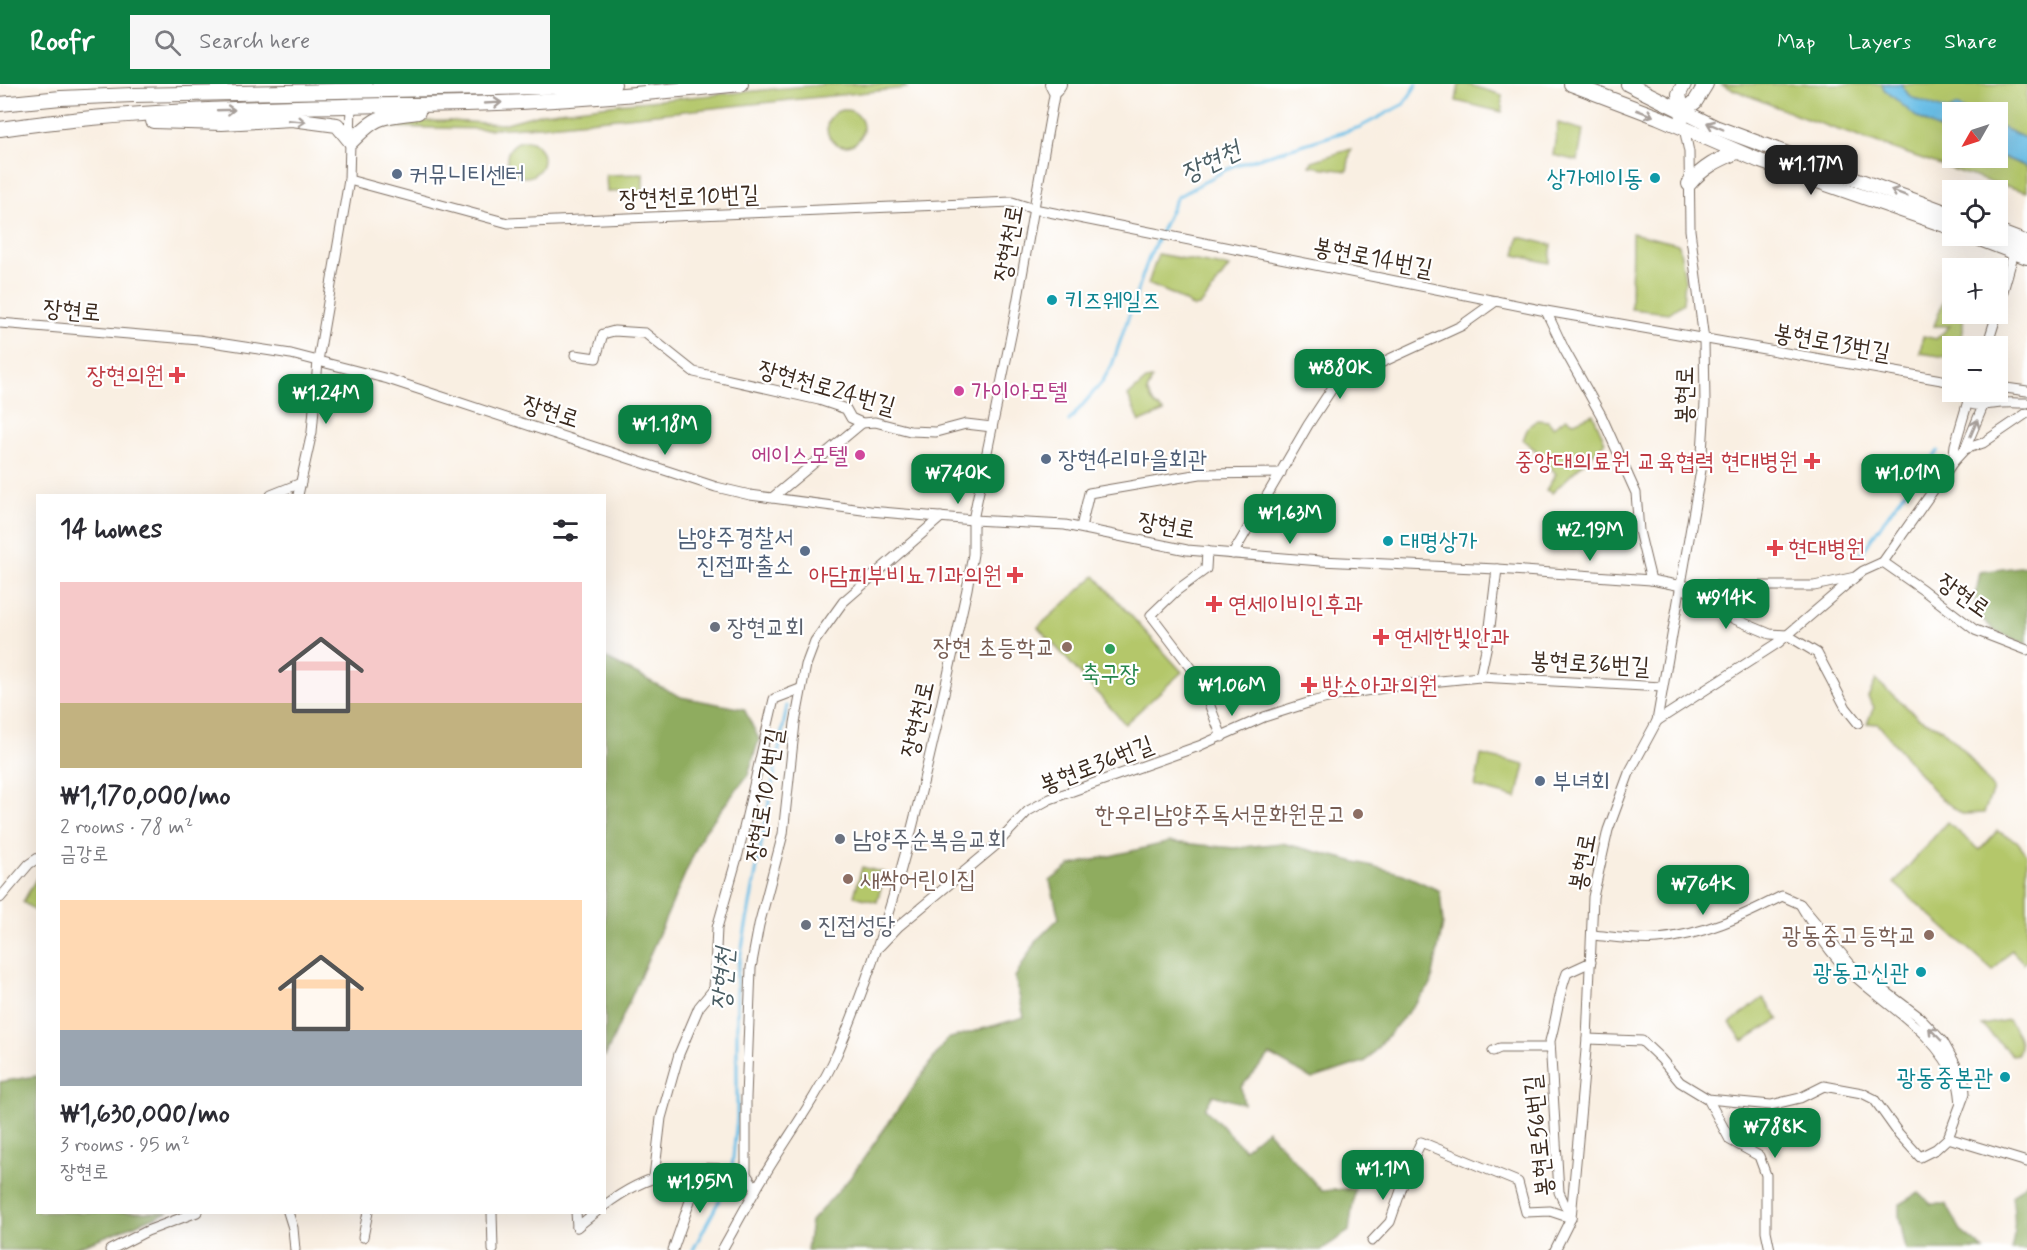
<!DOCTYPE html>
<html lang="en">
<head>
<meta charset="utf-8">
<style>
  body { margin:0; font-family:Mynerve,"Poor Story",sans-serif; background:#f7f7f7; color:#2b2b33; height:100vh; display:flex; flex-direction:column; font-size:22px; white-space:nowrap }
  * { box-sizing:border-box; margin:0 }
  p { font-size:20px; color:#7c7c81 }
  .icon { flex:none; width:33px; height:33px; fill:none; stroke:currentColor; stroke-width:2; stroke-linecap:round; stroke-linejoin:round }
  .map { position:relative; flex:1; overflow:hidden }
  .drawer { position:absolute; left:36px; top:410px; width:570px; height:720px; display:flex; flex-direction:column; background:#fff; border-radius:0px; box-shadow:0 6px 24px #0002 }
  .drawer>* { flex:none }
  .needle { width:39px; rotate:231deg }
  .fabs { position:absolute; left:1942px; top:18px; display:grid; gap:12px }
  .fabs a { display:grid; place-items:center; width:66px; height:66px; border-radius:0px; background:#fff; box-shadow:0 6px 24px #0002; font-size:30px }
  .price { position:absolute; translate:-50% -51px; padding:0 14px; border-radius:12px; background:#0b8043; color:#fff; font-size:20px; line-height:39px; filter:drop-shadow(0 2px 3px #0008) }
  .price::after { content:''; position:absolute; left:50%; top:36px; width:18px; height:14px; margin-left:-9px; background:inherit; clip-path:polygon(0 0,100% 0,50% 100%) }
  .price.on { background:#222; color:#fff }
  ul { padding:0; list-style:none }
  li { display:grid; align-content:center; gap:12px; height:318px; padding:0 24px }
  li span { display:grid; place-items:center; height:186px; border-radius:0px; color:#555 }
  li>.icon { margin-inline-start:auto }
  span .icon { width:108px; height:108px; fill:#fffc; stroke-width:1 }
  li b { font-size:26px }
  h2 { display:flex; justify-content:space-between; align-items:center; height:72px; padding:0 24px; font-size:26px }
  header { display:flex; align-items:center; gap:36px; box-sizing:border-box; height:84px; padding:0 30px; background:#0b8043; color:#fff }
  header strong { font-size:28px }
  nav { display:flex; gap:33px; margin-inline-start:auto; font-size:21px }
  .search { width:420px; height:54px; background:#f7f7f7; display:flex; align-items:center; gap:15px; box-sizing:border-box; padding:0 21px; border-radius:0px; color:#7c7c81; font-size:22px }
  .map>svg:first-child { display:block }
  .green { fill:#b4c76b; stroke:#787844; stroke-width:1.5 }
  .forest { fill:#8fac5f; stroke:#656b3e; stroke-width:1.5 }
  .water { fill:#69bee6; stroke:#527482; stroke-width:1.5 }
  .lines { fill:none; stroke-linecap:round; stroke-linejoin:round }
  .stream { stroke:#69bee6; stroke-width:3 }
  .street-casing { stroke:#7e6f63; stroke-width:11 }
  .secondary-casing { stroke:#7e6f63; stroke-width:16 }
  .street { stroke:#fff; stroke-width:9 }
  .secondary { stroke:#fff; stroke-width:14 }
  .oneway { stroke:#a79f9a }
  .service-dot { fill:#5c6f8a; stroke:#fff; stroke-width:2 }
  .culture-dot { fill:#0f9aa8; stroke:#fff; stroke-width:2 }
  .health-dot { fill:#e0444e; stroke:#fff; stroke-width:2 }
  .hotel-dot { fill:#d1479c; stroke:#fff; stroke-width:2 }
  .worship-dot { fill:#6b7280; stroke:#fff; stroke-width:2 }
  .education-dot { fill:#8d6e63; stroke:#fff; stroke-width:2 }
  .leisure-dot { fill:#2e9e5b; stroke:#fff; stroke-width:2 }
  .labels { text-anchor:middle; stroke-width:4.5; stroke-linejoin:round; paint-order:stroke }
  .service-label { font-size:24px; fill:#4e5e75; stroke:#fff; text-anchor:start }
  .culture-label { font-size:24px; fill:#0d838f; stroke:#fff; text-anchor:end }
  .street-label { font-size:24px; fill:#3b2a1e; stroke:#fff }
  .health-label { font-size:24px; fill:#be3a42; stroke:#fff; text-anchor:start }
  .hotel-label { font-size:24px; fill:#b23c85; stroke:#fff; text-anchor:start }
  .worship-label { font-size:24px; fill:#5b616d; stroke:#fff; text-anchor:start }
  .education-label { font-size:24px; fill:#785e54; stroke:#fff; text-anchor:end }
  .leisure-label { font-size:24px; fill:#27864d; stroke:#fff }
  .water-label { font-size:26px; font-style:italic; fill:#4b5e64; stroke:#fff }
</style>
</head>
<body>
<header>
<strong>Roofr</strong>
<div class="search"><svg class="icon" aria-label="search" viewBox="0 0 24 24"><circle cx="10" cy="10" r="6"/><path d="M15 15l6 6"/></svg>Search here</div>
<nav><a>Map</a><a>Layers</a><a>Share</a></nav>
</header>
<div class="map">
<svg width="2027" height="1166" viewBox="0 0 2027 1166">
  <rect width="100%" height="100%" fill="#fff"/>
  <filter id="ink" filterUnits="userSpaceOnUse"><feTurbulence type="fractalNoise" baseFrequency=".0167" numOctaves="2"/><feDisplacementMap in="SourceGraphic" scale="12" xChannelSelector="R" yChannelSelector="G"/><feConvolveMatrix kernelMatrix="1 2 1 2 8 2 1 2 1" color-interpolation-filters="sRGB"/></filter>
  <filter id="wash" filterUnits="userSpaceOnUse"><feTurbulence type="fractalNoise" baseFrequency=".008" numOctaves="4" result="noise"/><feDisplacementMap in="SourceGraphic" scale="24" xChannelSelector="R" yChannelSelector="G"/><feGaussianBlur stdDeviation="1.35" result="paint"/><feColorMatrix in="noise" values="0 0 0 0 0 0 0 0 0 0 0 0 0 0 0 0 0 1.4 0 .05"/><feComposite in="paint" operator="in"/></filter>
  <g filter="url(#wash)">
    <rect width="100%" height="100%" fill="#f9efe2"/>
    <g class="green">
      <path d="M828,0H901L907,4L540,42L489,45L377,43L384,38L449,37L503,40L543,29L627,19Z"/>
      <path d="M1459,0H1467L1502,11V28L1456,17Z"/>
      <path d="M1720,0H1882L1884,5L1915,32L1953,53V74H1998V71L2027,83V108L1984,96L1801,33Z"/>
      <path d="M1901,0H2027V55L1998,42V28H1969L1956,22L1948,28L1910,13Z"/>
      <circle cx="845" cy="44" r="18"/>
      <path d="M1558,39L1583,46L1578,77L1553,71Z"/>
      <circle cx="525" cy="75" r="18"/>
      <path d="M1351,65L1347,87L1310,82L1312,77Z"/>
      <path d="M643,90V107L607,108L606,91Z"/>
      <path d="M1632,149L1679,160L1685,196L1683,219L1669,229L1631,225Z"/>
      <path d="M1519,153L1552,161L1549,179L1515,171Z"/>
      <path d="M1158,170L1229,183L1204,217L1199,222L1193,223L1174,211L1148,200Z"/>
      <path d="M1953,191V230H1963V247L1960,262H1953V274L1920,269L1923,252L1936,255L1950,242H1934Z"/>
      <path d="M1152,295L1147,308L1154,320L1164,328L1140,338L1128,312L1146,296Z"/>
      <path d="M1593,330L1605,358L1552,409L1546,406L1556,390L1539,369L1523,356L1528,343L1537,336L1548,337L1553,343L1566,334L1574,338Z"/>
      <path d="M1095,492L1182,588L1125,640L1038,543Z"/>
      <path d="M1876,596L1919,634L1942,645L1964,666L1993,705L1984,729L1962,730L1939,713L1878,640L1867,639L1874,623L1868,613Z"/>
      <path d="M1481,671L1525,681L1517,714L1475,703Z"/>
      <path d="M1947,738L1980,766L1997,747L2017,757L2027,770V876L2024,879L2011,866L1993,887L1894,799Z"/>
      <path d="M862,783L885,789L877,818L854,812Z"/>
      <path d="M37,793V828L23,818Z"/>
      <path d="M1763,914L1779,935L1743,957L1730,939Z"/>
      <path d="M2008,936C2016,947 2024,957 2018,970L2012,971L1982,941Z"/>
    </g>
    <g class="forest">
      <path d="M2027,482V560L1996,548L1973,526L1980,488Z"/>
      <path d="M605,574L681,613L744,625L759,655L748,691L703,749L605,973Z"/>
      <path d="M1170,758L1234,764L1282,759L1403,790L1440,807L1443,840L1431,901L1366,977L1312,995L1270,971L1241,1003L1244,1020L1213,1011L1205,1025L1244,1065L1267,1046L1322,1107L1355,1104L1349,1147L1321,1166H807L811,1137L850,1094L947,955L1024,933L1015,893L1036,857L1059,834L1050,797L1071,781Z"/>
      <path d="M37,992L38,1128H168L70,1166H0V998Z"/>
      <path d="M2027,1098V1166H2011C2016,1147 2015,1131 2012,1112Z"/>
      <path d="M1919,1109L1931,1120H1946L1962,1148L1984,1166H1906L1899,1132V1121Z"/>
    </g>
    <g class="water">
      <path d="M1882,0H1901L1910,13L1948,27L1956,22L1969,28H1953V53L1915,32L1884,5Z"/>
      <path d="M1998,42L2027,55V83L1998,71Z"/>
    </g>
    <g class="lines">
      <g class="stream">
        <path d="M1069,337L1102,298L1112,281L1149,173L1177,113L1233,82L1360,43L1404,20L1417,0"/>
        <path d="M1861,470L1892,425L1938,367"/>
        <path d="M693,1166L731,1094L737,1033V890L787,622"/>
      </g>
    </g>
  </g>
  <g filter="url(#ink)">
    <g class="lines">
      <defs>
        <g id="street">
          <path d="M349,96L508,139L1012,118L1034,125L1546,227L1953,298"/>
          <path d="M1998,225L2014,168"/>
          <path d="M1546,227L1564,265L1601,331L1636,409L1639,447L1651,496"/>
          <path d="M0,239L199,256L291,270L388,295L716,403L750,411L870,427L973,436L1065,441L1187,466L1320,477L1497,485L1651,496L1682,502H1814L1855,493L1863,487L1883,478L1953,378L1965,365L1983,322"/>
          <path d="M1987,262L1997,230"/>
          <path d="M575,271L596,274L603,250L614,247L645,249L694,288L819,316L846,325L851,334L862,339L875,338L910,347L936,348L966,340L992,343"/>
          <path d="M1999,303L2027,307"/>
          <path d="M1963,308C1969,326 1979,321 1993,320C2004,318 2016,319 2027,319"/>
          <path d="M1965,365L1983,359L2027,329"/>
          <path d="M1953,378L1955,361L1968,317"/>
          <path d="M271,411L301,399"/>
          <path d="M298,411L312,348L318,277L349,96L351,19"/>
          <path d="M772,414L862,339"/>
          <path d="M1081,443L1089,409L1200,390L1281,389"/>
          <path d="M1207,467L1206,485L1176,507L1151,531L1199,594L1222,653"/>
          <path d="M1233,470L1308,341L1335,300L1461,242L1496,217"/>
          <path d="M1883,478L1923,506L1975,546L2027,566"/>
          <path d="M1682,502L1706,523L1770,550L1787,551L1817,569L1846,624L1858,639"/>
          <path d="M1480,593L1489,551L1497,485"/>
          <path d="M1657,637L1778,559L1854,494"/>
          <path d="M0,814L29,780L38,774"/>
          <path d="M1593,851C1614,853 1637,857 1658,855C1703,851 1743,832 1782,812L1800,820"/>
          <path d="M879,863L899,842L995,762L1028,727L1050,715L1199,662L1264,633L1311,618L1345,610L1410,600L1480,593L1662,603"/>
          <path d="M1587,955L1642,957L1661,975L1680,998L1708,1015L1771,1021L1800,1014L1824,1002L1862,1009L1874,1015L1899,1050L1920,1073L1936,1065L1948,1054L1965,1009L1964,996L1943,958L1918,932L1851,881L1800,820C1814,843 1829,869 1849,887C1887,923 1936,947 1957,998C1960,1004 1960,1013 1961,1020"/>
          <path d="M1493,967L1500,964H1550"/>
          <path d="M1708,1015L1730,1056L1759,1072L1766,1091V1147L1770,1166"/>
          <path d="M1948,1054L2027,1078"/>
          <path d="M654,1093L661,1034L679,970L699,923L714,905L717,844L738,770L774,615L800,605"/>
          <path d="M756,1105L746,1090V1014L751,884L759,841L783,750L795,639L806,581L815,557L843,518L941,433"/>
          <path d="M604,1122C644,1091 697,1075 746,1090"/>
          <path d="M288,1128L293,1144L295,1166"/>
          <path d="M492,1128L493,1166"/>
          <path d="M576,1128L577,1143"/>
          <path d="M1570,1132L1559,1108L1550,957C1557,934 1558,911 1567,889L1591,878"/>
          <path d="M577,1143L596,1128"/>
          <path d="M363,1153L368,1128"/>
          <path d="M1372,1157L1390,1138L1408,1086L1421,1058L1518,1098L1526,1128L1550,1127L1571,1134"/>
          <path d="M110,1166L147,1147L197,1128"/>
          <path d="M673,1166L701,1085"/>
          <path d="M722,1166C737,1140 751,1112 767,1087C791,1048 818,1011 837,970C901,822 932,662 967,505L973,470V436L1013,242L1055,6"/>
          <path d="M1555,1166L1571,1134L1587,955L1593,813L1608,746L1629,689L1657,637L1701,386L1705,319L1704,256L1690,146L1689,68L1684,44"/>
        </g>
        <g id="secondary">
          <path d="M1052,0L1055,6L1059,0"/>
          <path d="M1571,0L1658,33L1760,77L1953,144"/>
          <path d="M1628,0L1715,43L1953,131"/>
          <path d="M0,20L61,14L133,11L591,2L614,0"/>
          <path d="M1683,27L1695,18L1706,0"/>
          <path d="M1683,33L1679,10L1684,0"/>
          <path d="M153,37L222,39L292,35L337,41L351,58C378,30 381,33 418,28"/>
          <path d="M0,45C154,22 310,23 466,20C558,18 650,9 741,0"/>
          <path d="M1689,100C1703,83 1718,76 1737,68"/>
          <path d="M1998,148L2027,159"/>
          <path d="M1972,152L2027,173"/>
        </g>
      </defs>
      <use href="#street" class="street-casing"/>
      <use href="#secondary" class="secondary-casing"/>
      <use href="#street" class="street"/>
      <use href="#secondary" class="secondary"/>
    </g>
    <defs><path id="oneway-shaft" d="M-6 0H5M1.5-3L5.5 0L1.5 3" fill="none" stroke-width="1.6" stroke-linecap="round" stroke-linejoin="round" transform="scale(1.5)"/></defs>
    <g class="oneway">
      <use href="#oneway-shaft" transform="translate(493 19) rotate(-3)"/>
      <use href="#oneway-shaft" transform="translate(226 26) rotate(-2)"/>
      <use href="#oneway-shaft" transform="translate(1645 29) rotate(21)"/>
      <use href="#oneway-shaft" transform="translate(297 37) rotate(5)"/>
      <use href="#oneway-shaft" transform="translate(1715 42) rotate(-157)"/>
      <use href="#oneway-shaft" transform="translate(1899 109) rotate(-159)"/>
      <use href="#oneway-shaft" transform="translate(1974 344) rotate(-67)"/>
      <use href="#oneway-shaft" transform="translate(1935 950) rotate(-134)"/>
    </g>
  </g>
  <g class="service-dot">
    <circle cx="397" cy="90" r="6"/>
    <circle cx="1046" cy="375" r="6"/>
    <circle cx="805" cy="467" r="6"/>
    <circle cx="1540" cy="697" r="6"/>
  </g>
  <g class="culture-dot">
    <circle cx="1655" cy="94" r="6"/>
    <circle cx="1052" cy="216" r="6"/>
    <circle cx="1388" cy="457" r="6"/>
    <circle cx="1921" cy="888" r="6"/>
    <circle cx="2005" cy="993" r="6"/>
  </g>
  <g class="health-dot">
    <path d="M174 282h6v6h6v6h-6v6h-6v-6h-6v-6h6z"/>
    <path d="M1809 368h6v6h6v6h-6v6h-6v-6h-6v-6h6z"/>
    <path d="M1772 455h6v6h6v6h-6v6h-6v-6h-6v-6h6z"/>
    <path d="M1012 482h6v6h6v6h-6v6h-6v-6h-6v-6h6z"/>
    <path d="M1211 511h6v6h6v6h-6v6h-6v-6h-6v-6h6z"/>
    <path d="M1378 544h6v6h6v6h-6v6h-6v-6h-6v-6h6z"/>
    <path d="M1306 592h6v6h6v6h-6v6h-6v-6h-6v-6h6z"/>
  </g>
  <g class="hotel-dot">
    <circle cx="959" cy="307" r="6"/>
    <circle cx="860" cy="371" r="6"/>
  </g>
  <g class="worship-dot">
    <circle cx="715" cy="543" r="6"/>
    <circle cx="840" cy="755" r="6"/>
    <circle cx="806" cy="841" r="6"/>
  </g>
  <g class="education-dot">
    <circle cx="1067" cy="563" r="6"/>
    <circle cx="1358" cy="730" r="6"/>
    <circle cx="848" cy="795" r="6"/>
    <circle cx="1929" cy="851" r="6"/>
  </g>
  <circle class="leisure-dot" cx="1110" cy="565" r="6"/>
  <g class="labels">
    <g class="service-label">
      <text x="409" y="98">커뮤니티센터</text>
      <text x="1058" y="383">장현4리마을회관</text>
      <text x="793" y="461" text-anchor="end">남양주경찰서<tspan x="793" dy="28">진접파출소</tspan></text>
      <text x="1552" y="705">부녀회</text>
    </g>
    <g class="culture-label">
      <text x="1643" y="102">상가에이동</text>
      <text x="1064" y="224" text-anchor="start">키즈웨일즈</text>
      <text x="1400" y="465" text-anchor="start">대명상가</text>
      <text x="1909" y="896">광동고신관</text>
      <text x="1993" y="1001">광동중본관</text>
    </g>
    <g class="street-label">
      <text transform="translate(689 112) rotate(-2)" y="8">장현천로10번길</text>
      <text transform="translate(1008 159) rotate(-80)" y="8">장현천로</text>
      <text transform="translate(1373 173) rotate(11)" y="8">봉현로14번길</text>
      <text transform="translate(72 226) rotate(5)" y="8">장현로</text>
      <text transform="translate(1832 258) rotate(10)" y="8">봉현로13번길</text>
      <text transform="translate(827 303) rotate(16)" y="8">장현천로24번길</text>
      <text transform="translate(1684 311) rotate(-89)" y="8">봉현로</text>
      <text transform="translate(551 327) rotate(18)" y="8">장현로</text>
      <text transform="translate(1167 441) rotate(10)" y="8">장현로</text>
      <text transform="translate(1964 511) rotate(35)" y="8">장현로</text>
      <text transform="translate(1590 579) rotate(3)" y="8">봉현로36번길</text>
      <text transform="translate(917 635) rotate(-77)" y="8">장현천로</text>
      <text transform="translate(1096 680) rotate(-21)" y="8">봉현로36번길</text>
      <text transform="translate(764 711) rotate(-81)" y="8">장현로107번길</text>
      <text transform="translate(1582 778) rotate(-79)" y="8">봉현로</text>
      <text transform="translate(1538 1052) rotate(-96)" y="8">봉현로56번길</text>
    </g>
    <g class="health-label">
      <text x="164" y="299" text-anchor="end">장현의원</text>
      <text x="1798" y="385" text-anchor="end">중앙대의료원 교육협력 현대병원</text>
      <text x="1788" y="472">현대병원</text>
      <text x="1002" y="499" text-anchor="end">아담피부비뇨기과의원</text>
      <text x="1228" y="528">연세이비인후과</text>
      <text x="1394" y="561">연세한빛안과</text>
      <text x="1322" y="609">방소아과의원</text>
    </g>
    <g class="hotel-label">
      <text x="971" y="315">가이아모텔</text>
      <text x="848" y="379" text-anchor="end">에이스모텔</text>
    </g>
    <g class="worship-label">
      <text x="727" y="551">장현교회</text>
      <text x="852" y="763">남양주순복음교회</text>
      <text x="818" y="849">진접성당</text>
    </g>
    <g class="education-label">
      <text x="1055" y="571">장현 초등학교</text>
      <text x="1346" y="738">한우리남양주독서문화원문고</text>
      <text x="860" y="803" text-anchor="start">새싹어린이집</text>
      <text x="1917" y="859">광동중고등학교</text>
    </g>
    <g class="leisure-label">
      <text x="1110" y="597">축구장</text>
    </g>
    <g class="water-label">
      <text transform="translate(1210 77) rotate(-26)" y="9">장현천</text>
      <text transform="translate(722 895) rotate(-86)" y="9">장현천</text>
    </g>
  </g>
</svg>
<div class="fabs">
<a><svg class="needle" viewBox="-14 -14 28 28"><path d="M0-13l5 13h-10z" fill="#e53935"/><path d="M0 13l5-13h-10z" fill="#7c7c81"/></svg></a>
<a><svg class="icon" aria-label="locate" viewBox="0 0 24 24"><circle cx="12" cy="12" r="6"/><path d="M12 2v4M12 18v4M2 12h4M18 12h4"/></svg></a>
<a>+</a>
<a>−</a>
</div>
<b class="price on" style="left:1811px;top:112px">₩1.17M</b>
<b class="price" style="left:1340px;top:316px">₩880K</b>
<b class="price" style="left:326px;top:341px">₩1.24M</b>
<b class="price" style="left:665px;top:372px">₩1.18M</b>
<b class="price" style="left:958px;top:421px">₩740K</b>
<b class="price" style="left:1908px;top:421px">₩1.01M</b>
<b class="price" style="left:1290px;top:461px">₩1.63M</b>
<b class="price" style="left:1590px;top:478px">₩2.19M</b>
<b class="price" style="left:1726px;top:546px">₩914K</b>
<b class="price" style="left:1232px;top:633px">₩1.06M</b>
<b class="price" style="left:1703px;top:832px">₩764K</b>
<b class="price" style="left:1775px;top:1075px">₩788K</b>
<b class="price" style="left:1383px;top:1117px">₩1.1M</b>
<b class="price" style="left:700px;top:1130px">₩1.95M</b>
<section class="drawer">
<h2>14 homes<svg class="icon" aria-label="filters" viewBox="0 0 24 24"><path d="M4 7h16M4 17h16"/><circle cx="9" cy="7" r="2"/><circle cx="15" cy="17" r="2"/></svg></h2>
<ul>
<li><span style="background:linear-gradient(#f6c9c9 65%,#c2b280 0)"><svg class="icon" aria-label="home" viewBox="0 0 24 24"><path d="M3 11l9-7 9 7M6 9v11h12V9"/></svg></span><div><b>₩1,170,000/mo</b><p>2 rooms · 78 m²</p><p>금강로</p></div></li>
<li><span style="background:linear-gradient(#ffd9b3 70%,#9aa5b1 0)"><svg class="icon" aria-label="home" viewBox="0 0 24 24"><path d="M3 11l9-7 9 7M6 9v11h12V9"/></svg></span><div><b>₩1,630,000/mo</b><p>3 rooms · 95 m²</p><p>장현로</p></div></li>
</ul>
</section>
</div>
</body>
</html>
